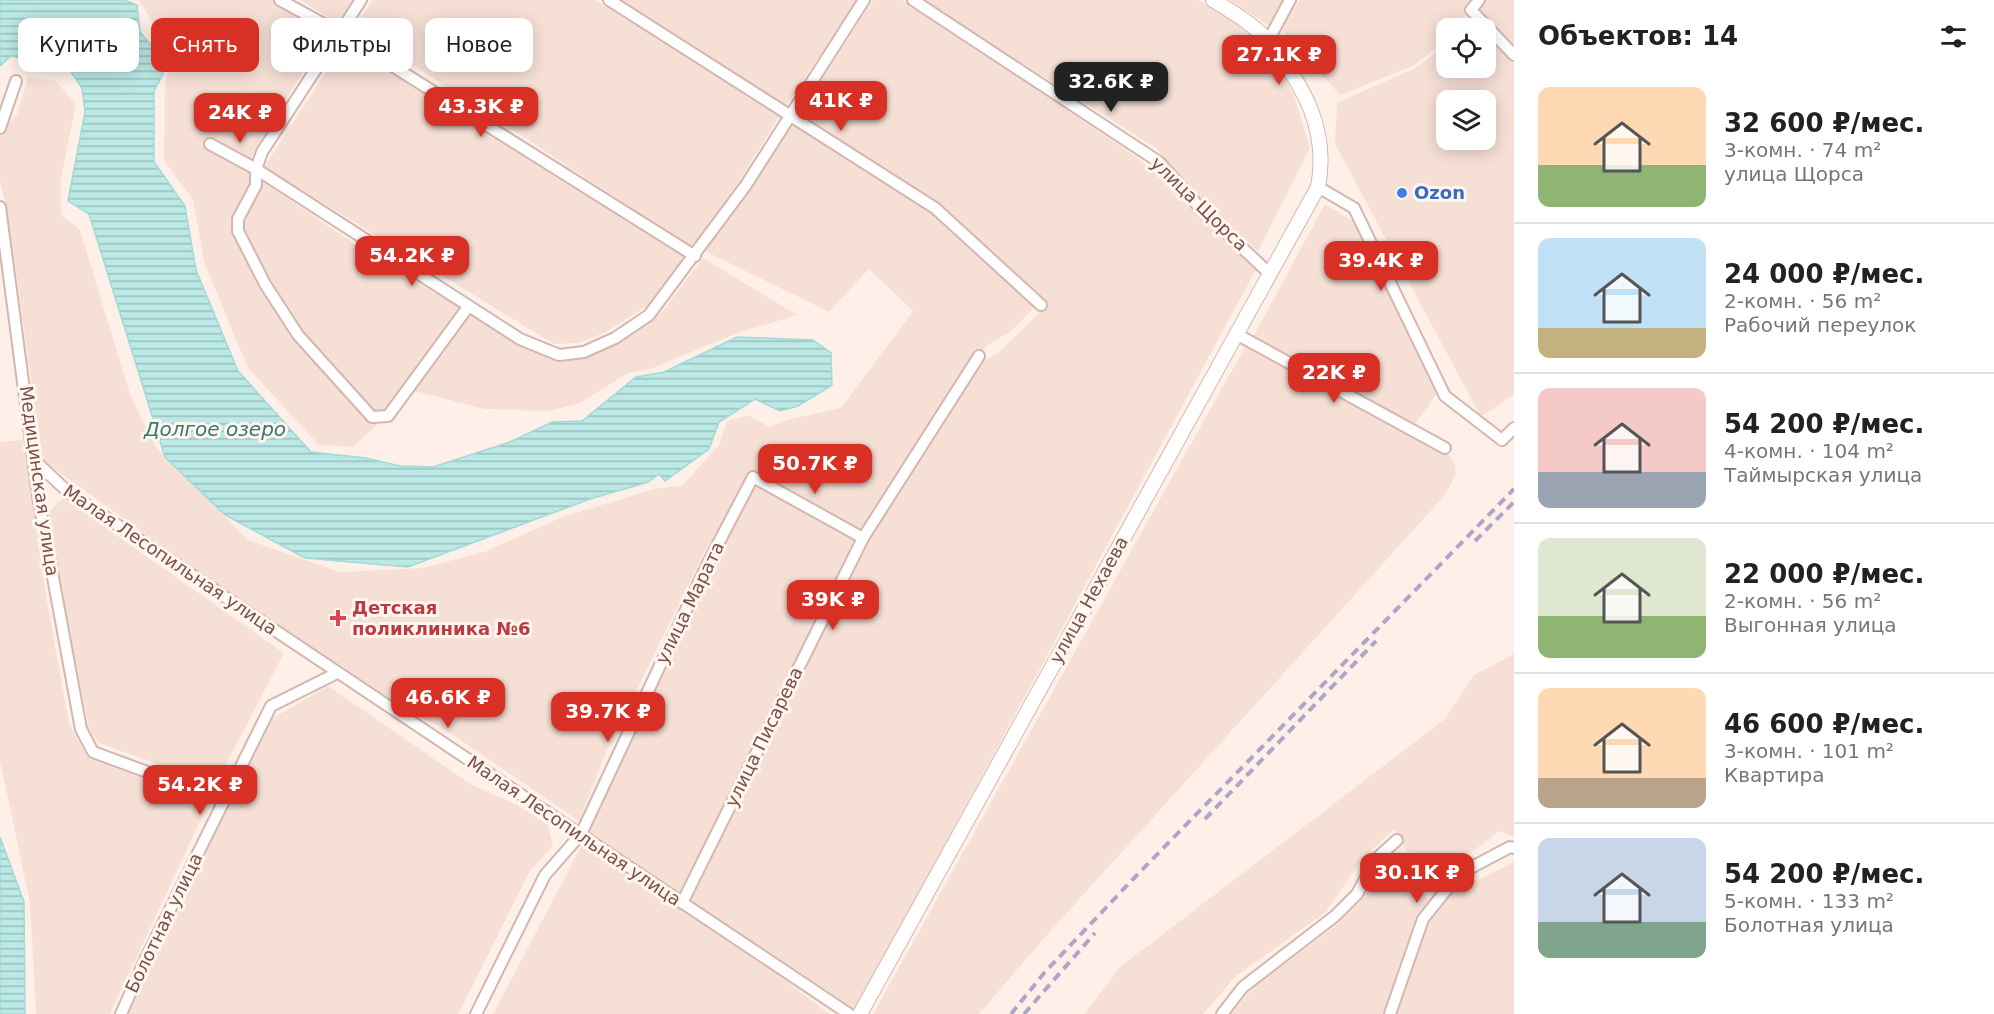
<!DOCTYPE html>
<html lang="ru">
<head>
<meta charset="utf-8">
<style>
  body { margin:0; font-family:"DejaVu Sans",sans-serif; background:#f2f2f2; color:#222; height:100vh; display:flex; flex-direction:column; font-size:22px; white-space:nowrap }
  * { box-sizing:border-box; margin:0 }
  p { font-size:20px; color:#767676 }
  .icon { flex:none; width:33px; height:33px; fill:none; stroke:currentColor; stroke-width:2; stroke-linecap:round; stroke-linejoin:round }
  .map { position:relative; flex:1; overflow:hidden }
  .panel { display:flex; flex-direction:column; background:#fff; width:480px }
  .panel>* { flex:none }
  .hud { position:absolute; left:18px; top:18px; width:570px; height:54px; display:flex; gap:12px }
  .fabs { position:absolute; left:1436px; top:18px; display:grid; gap:12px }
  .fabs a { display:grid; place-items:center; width:60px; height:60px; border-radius:12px; background:#fff; box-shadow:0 3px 15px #0003; font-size:30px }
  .price { position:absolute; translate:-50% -51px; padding:0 14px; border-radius:12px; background:#d93025; color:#fff; font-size:20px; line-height:39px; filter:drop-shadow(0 2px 3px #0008) }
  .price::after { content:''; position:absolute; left:50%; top:36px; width:18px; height:14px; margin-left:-9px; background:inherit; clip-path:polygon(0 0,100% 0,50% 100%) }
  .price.selected { background:#222; color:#fff }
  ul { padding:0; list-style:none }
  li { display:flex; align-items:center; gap:18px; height:150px; padding:0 24px }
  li+li { border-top:2px solid #e0e0e0 }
  li span { display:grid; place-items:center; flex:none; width:168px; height:120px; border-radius:12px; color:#555 }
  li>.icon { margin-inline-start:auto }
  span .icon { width:72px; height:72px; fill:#fffc; stroke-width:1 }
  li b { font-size:26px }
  h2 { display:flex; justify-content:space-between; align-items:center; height:72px; padding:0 24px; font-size:26px }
  .tag { padding:0 21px; border-radius:12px; background:#fff; box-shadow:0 3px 15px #0003; font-size:21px; line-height:54px }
  .tag.selected { background:#d93025; color:#fff }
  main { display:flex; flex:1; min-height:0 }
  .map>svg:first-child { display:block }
  .residential { fill:#f6e0d6; fill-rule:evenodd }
  .water { fill:url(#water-rules); stroke:#a0dbd7; stroke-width:1.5 }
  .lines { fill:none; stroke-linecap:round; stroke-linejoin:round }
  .minor-casing { stroke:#d3b7af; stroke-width:14 }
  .tertiary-casing { stroke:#d3b7af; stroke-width:16 }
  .minor { stroke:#fff; stroke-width:10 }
  .tertiary { stroke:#fff; stroke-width:14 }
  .rail { stroke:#b0a5c9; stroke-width:4; stroke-dasharray:9 6; stroke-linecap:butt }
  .shop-dot { fill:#3f7fe0; stroke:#fff6f0; stroke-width:2 }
  .health-dot { fill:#e0444e; stroke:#fff6f0; stroke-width:2 }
  .labels { text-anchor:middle; stroke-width:6; stroke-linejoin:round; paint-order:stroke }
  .shop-label { font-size:18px; font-weight:bold; fill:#366cbe; stroke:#fff6f0; text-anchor:start }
  .street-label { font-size:18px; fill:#7a504a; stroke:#fff6f0 }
  .health-label { font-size:18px; font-weight:bold; fill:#be3a42; stroke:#fff6f0; text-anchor:start }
  .water-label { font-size:20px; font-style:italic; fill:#397874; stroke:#fff6f0 }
</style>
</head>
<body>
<main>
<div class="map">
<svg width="1514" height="1014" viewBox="0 0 1514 1014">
  <defs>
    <pattern id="water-rules" width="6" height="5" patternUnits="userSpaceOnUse" patternTransform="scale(1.5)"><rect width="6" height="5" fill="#bbe9e5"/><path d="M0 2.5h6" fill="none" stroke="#9dbfbc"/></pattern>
  </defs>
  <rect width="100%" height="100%" fill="#fef0e8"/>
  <g class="residential">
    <path d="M139,0H273L326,33L252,156V174L375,258L534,351L556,357L580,358L627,335L661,313L703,258L797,315L735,334L653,368L628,373L578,404L548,411L485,409L414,391L353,447L319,445L248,368L205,265L193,200L164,160L165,85L170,62L164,41Z"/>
    <path d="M300,0H356L339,24Z"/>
    <path d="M373,0H595L779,117L696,250L355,27Z"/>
    <path d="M619,0H858L785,107Z"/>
    <path d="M873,0H902L1134,155L1258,266L853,1014L687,900L868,541L981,362L997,354L1048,304L940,204L799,116Z"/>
    <path d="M922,0H1198L1264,42L1294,95L1310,148L1258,251L1193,193L1156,148Z"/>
    <path d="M1230,0H1285L1271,27Z"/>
    <path d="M1299,0H1474L1457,28H1446V40L1413,66L1340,95L1282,30Z"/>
    <path d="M1481,0H1514V394L1481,417L1335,144L1337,103L1415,68L1446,46V68H1485V28H1463ZM1446,100H1485V140H1446Z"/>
    <path d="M345,43L687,258L647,306L604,333L578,343L554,344L264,167Z"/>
    <path d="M28,77L55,81L76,104L61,178V215L80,230L130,394L155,446L248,540L340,572L423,568L487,551L562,517L655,489L683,485L719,445L727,421L749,415L769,427L790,419L841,408L913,311L869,269L829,312L705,251L749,189L789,121L932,212L1036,306L1010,332L992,342L973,358L861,533L751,475L705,551L606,752L579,821L450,733L317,657L42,460L8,214L0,182V135L17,114Z"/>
    <path d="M1325,204L1361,226L1439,390L1414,426L1252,339Z"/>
    <path d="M1246,345L1446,451L1454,463L1456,474L1445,495L1045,937L979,1014H873Z"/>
    <path d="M23,440L45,590L69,723L87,757L208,804L110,1014H36L30,903L0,760V442Z"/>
    <path d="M755,480L859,538L679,895L587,831Z"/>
    <path d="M63,498L284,653L220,776L203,781L99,743L89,729L47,514Z"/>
    <path d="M1514,654V837L1500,831L1439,876L1406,850L1394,829L1360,862L1326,912L1236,976L1203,1014H1084L1121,966L1445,719L1474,675Z"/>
    <path d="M328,686L472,785L519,806L548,825L553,846L530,871L458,1014H128L271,719Z"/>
    <path d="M583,843L644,880L677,906L752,955L829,1014H493Z"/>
    <path d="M1514,862V1014H1231L1257,984L1333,928L1361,901L1383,865L1404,873L1428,899L1482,878Z"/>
  </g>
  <g class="water">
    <path d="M0,0H124L137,5L140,32L159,54L163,74L154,91V162L185,206L196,270L238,371L311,452L366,458L400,466L433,467L510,442L552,422L582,421L636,377L664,372L737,337L813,340L831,353L832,385L798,406L780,411L755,399L719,422L709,449L665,481L659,474L648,482L590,499L408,567L305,558L225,515L165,457L89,214L68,201L85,112L82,88L69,69L11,56L0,66Z"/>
    <path d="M0,837L24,902L25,1014H0Z"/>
  </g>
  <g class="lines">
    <defs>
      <g id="minor">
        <path d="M280,0L340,33L695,256"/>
        <path d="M361,0L262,152L256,169V185L238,219V231L265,284L298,335L372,417L388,416L468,307"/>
        <path d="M609,0L935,208L1041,305"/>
        <path d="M913,0L1159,162L1201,209L1270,274"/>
        <path d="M1479,0L1471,10L1514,55"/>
        <path d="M1268,41L1290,0"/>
        <path d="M0,128L16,81"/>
        <path d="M210,144L256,169L520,339L559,355L584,352L615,338L649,315L746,185L864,0"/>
        <path d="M1318,187L1354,208L1445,396L1502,440L1514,428"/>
        <path d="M0,207L38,496L81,729L93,752L223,800"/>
        <path d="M1238,335L1445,448"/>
        <path d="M34,460L68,492L849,1014"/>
        <path d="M682,903L863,538L979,356"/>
        <path d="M121,1014L144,962L271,706L337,673"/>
        <path d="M476,1014L545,875L581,834L708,563L753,477L863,538"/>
        <path d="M1222,1014L1243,987L1335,916L1357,894L1376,859L1397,840"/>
        <path d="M1390,1014L1423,919L1459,874L1510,847L1514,848"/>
      </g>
      <path id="tertiary" d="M860,1014L1318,187C1329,130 1304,86 1269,42C1256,26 1231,11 1213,0"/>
    </defs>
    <use href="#minor" class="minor-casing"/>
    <use href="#tertiary" class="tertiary-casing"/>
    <use href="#minor" class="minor"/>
    <use href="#tertiary" class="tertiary"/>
    <g class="rail">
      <path d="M1475,541L1514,502"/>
      <path d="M1205,819L1376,641"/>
      <path d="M1011,1014L1045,972L1137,875L1514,489"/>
      <path d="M1024,1014L1095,933"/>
    </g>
  </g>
  <circle class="shop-dot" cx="1402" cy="193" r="6"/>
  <path class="health-dot" d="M335 609h6v6h6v6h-6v6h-6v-6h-6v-6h6z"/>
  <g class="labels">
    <g class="shop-label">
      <text x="1414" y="199">Ozon</text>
    </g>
    <g class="street-label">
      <text transform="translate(1199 204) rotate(44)" y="6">улица Щорса</text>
      <text transform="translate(39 481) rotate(82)" y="6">Медицинская улица</text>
      <text transform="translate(170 560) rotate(34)" y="6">Малая Лесопильная улица</text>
      <text transform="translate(1089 600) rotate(-61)" y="6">улица Нехаева</text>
      <text transform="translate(690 603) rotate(-64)" y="6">улица Марата</text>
      <text transform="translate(764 737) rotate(-64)" y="6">улица Писарева</text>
      <text transform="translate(574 831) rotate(34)" y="6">Малая Лесопильная улица</text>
      <text transform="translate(164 923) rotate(-64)" y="6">Болотная улица</text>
    </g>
    <g class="health-label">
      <text x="352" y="614">Детская<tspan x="352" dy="21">поликлиника №6</tspan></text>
    </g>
    <g class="water-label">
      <text x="215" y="436">Долгое озеро</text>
    </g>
  </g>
</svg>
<div class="fabs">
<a><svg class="icon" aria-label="locate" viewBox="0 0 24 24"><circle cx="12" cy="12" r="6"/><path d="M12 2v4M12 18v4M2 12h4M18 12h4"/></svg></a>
<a><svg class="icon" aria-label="layers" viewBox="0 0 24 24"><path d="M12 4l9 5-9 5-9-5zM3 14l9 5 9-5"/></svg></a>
</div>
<b class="price" style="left:1279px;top:86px">27.1K ₽</b>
<b class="price selected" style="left:1111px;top:113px">32.6K ₽</b>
<b class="price" style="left:841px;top:132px">41K ₽</b>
<b class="price" style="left:481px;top:138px">43.3K ₽</b>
<b class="price" style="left:240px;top:144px">24K ₽</b>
<b class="price" style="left:412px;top:287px">54.2K ₽</b>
<b class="price" style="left:1381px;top:292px">39.4K ₽</b>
<b class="price" style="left:1334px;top:404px">22K ₽</b>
<b class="price" style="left:815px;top:495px">50.7K ₽</b>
<b class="price" style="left:833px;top:631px">39K ₽</b>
<b class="price" style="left:448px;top:729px">46.6K ₽</b>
<b class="price" style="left:608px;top:743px">39.7K ₽</b>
<b class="price" style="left:200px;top:816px">54.2K ₽</b>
<b class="price" style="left:1417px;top:904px">30.1K ₽</b>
<div class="hud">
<a class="tag">Купить</a>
<a class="tag selected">Снять</a>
<a class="tag">Фильтры</a>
<a class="tag">Новое</a>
</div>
</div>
<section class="panel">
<h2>Объектов: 14<svg class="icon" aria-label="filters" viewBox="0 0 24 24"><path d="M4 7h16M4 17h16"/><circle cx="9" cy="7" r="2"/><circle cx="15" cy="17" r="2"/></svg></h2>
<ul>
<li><span style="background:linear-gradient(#ffd9b3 65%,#8fb573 0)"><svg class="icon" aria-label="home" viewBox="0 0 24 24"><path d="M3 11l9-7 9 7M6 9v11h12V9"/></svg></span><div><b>32 600 ₽/мес.</b><p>3-комн. · 74 m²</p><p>улица Щорса</p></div></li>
<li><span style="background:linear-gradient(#bfe0f5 75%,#c2b280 0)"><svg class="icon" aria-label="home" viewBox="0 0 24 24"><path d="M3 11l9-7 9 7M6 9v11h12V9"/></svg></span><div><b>24 000 ₽/мес.</b><p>2-комн. · 56 m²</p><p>Рабочий переулок</p></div></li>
<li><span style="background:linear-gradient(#f6c9c9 70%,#9aa5b1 0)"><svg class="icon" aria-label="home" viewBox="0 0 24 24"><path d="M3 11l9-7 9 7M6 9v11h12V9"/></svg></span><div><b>54 200 ₽/мес.</b><p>4-комн. · 104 m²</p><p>Таймырская улица</p></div></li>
<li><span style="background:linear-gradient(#dfe7d0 65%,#8fb573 0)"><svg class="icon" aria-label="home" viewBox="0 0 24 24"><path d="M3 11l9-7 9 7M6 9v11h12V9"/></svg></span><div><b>22 000 ₽/мес.</b><p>2-комн. · 56 m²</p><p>Выгонная улица</p></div></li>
<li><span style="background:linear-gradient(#ffd9b3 75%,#b9a48a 0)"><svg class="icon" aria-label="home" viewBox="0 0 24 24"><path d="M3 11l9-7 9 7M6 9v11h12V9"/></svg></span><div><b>46 600 ₽/мес.</b><p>3-комн. · 101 m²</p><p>Квартира</p></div></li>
<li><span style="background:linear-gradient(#c9d6e8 70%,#7fa58c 0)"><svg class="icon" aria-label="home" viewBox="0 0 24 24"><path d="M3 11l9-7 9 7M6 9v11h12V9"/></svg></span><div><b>54 200 ₽/мес.</b><p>5-комн. · 133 m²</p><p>Болотная улица</p></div></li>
</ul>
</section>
</main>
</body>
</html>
